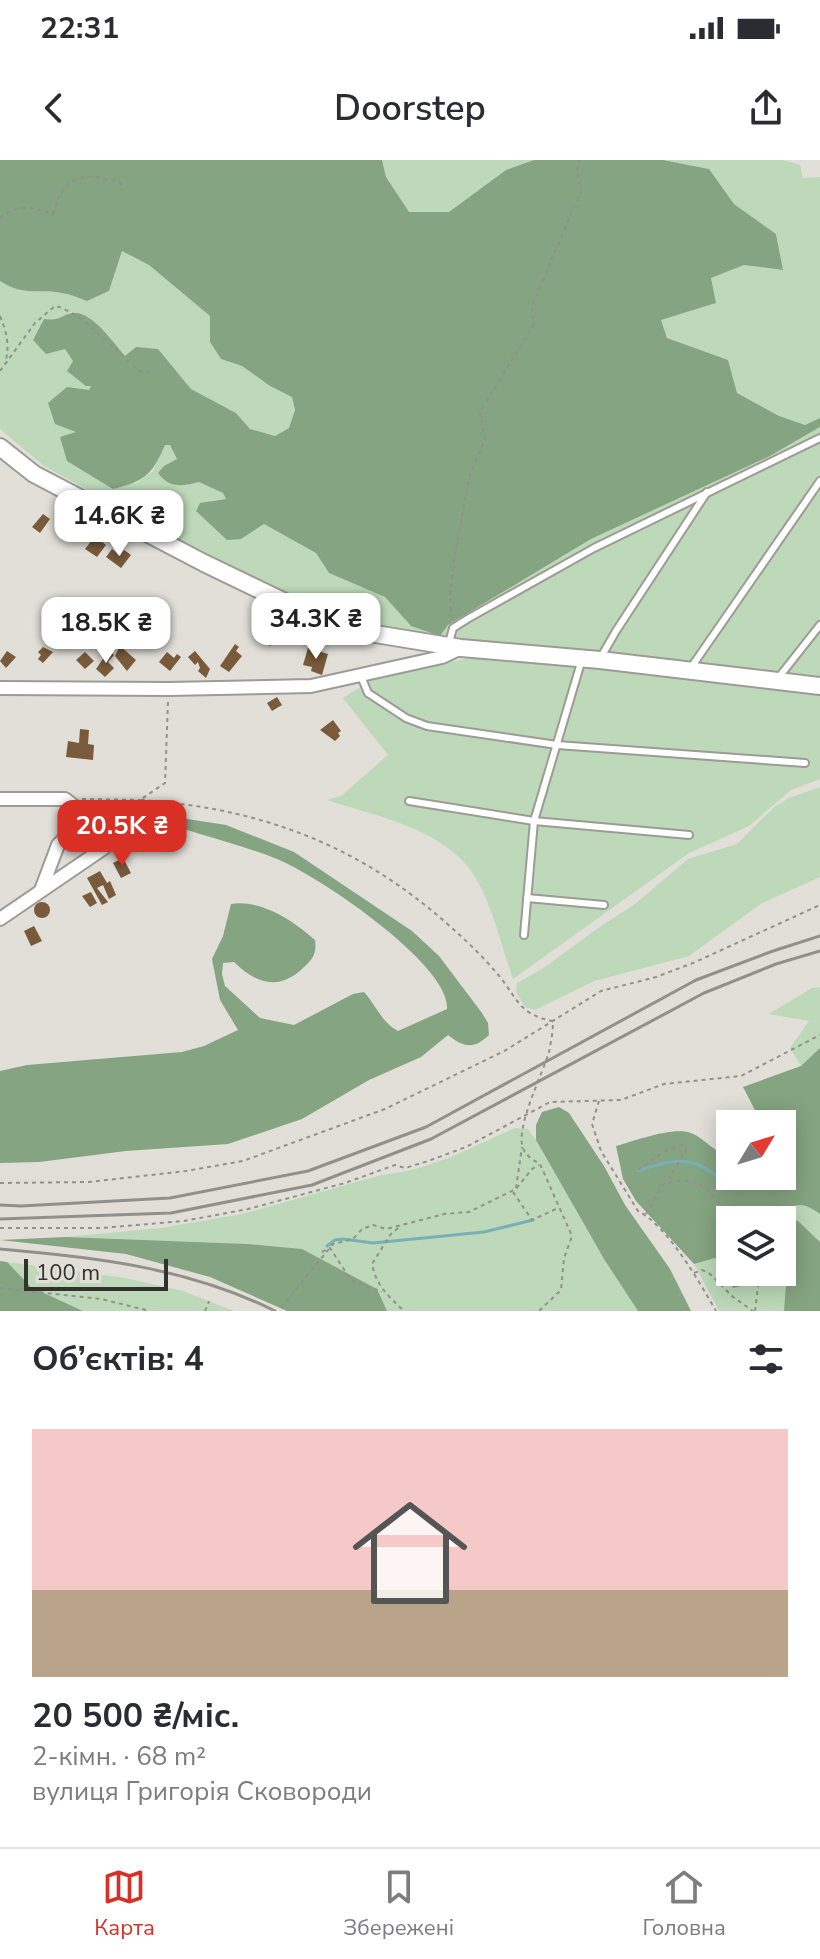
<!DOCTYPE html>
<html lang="uk">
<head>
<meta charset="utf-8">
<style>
  body { margin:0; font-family:"Nunito Sans",sans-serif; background:#f7f7f7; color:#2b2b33; height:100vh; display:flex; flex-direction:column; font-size:30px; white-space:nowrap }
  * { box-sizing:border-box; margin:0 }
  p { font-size:26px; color:#7c7c81 }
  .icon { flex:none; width:44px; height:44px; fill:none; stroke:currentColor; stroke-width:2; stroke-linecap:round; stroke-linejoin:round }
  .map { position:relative; height:1151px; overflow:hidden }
  .panel { display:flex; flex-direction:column; background:#fff; flex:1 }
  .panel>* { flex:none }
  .needle { width:52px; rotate:52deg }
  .controls { position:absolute; left:716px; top:950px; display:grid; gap:16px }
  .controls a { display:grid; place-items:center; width:80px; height:80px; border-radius:0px; background:#fff; box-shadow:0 4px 20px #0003; font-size:40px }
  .scale { position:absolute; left:24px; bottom:20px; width:144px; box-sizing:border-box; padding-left:8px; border:4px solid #32312e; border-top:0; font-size:22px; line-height:28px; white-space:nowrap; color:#32312e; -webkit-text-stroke:6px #e1dfd8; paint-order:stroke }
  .price { position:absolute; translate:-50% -68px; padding:0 18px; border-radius:16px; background:#fff; color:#222; font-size:26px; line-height:52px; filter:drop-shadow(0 2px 4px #0008) }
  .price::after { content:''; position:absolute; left:50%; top:48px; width:24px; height:18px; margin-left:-12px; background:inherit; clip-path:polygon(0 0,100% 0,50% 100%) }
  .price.active { background:#d93025; color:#fff }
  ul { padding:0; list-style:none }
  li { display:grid; align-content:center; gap:16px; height:424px; padding:0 32px }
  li+li { border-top:2px solid #e1e1e2 }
  li span { display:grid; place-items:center; height:248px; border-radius:0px; color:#555 }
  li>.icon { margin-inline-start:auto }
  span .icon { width:144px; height:144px; fill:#fffc; stroke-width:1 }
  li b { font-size:34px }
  h2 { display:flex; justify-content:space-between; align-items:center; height:96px; padding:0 32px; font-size:34px }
  .status { display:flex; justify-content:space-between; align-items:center; height:56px; padding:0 40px; background:#fff; direction:ltr }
  .status svg { height:22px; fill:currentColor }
  header { display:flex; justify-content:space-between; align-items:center; height:104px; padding:0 32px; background:#fff; font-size:36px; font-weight:600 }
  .tabs { display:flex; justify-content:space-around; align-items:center; height:112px; border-top:2px solid #e1e1e2; background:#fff; font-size:22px; color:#7c7c81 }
  .tabs a { display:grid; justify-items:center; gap:4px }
  .tabs .active { color:#d93025 }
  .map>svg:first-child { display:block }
  .green { fill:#bdd9b9 }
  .forest { fill:#85a481 }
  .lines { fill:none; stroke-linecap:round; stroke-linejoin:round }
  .stream { stroke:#77b1b7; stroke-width:3 }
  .building { fill:#795a3b }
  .lane-casing { stroke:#9c9b95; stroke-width:10 }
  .street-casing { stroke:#9c9b95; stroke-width:16 }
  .secondary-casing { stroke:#9c9b95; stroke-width:20 }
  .path { stroke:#92918c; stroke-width:2; stroke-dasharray:4 4; stroke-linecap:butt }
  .lane { stroke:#fff; stroke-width:6 }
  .street { stroke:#fff; stroke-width:12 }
  .secondary { stroke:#fff; stroke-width:16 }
  .rail { stroke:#92908b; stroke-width:3 }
</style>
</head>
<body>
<div class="status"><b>22:31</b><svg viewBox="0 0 49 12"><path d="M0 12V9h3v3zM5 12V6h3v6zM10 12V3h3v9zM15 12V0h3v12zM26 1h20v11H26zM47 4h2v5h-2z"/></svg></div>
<header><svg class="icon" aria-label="back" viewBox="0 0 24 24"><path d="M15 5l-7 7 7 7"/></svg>Doorstep<svg class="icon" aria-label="share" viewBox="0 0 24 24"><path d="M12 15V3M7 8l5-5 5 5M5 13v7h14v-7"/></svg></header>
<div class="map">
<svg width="820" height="1151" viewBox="0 0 820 1151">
  <rect width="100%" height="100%" fill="#e1dfd8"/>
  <g class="green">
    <path d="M382,0H534L506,10L449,53L408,52L386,17Z"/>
    <path d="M663,0H783L800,5L803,18L820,17V258L805,265L779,256L737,233L728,200L667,178L660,160L716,143L711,118L744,105L783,110L776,74L734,44L709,9Z"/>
    <path d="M122,91L149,105L210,156V182L221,199L242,206L270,226L292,237L295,250L289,268L275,276L250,269L236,253L191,229L158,189L125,196L106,172L71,152L56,161L44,160L33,180L65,189L91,225L77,272L135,324L153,311L165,285H170L177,300L158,313C169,329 183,326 199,322L223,333L227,339L210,341L241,379L264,364L316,393L329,413L385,437L411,466L440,475L448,465L591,379L770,296L820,267V518L447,480L361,464L329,453L180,381L44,306L0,269V121C24,137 37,128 62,133C70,134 79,138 87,141L109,131Z"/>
    <path d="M500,497L820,533V619L791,630L749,666L689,693L513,819C501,785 488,725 462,700C427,665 372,655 327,640L341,636L388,595L343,538L384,513L465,499Z"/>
    <path d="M820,627V717L762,743L689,796L594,821L535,850L525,847L516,832L517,823L542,809L601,766L635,744L688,699L737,684L774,647L789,638Z"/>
    <path d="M820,827V888L801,906L790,888L809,861L769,854L812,828Z"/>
    <path d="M515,968L528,969L536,980L604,1099L638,1151H387L377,1129L302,1089L248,1084L65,1077L161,1068L242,1054L381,1015C429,1011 472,987 515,968Z"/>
    <path d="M792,1044L807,1045L820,1054V1082L798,1061L768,1054L781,1053Z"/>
    <path d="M715,1098L733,1128L758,1121L753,1112H780L786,1124L784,1151H719L694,1104Z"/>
    <path d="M7,1102L125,1118L183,1131L234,1151H83L31,1127Z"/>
  </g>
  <g class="forest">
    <path d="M0,0H382L386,17L409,52H449L506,10L534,0H663L709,9L734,44L776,74L783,110L744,105L711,118L716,143L661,160L667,178L728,200L737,233L779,256L805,265L820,258V267L770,296L591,379L448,465L440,476L411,466L385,437L329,413L316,393L264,364L241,379L227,380L196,351L200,343L226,339L223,333L199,322C183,326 169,329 158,313L164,306L177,299L170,285H165C152,315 145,321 113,329L67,301L60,277L76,272L55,264L48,243L67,227L89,230L91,226H86L67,211L73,201L65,189L46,194L33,180L44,159C62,162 62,153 75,153C93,153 114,183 125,196L136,187L158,189L191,229L236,253L250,269L275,276L289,268L295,250L292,237L270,226L242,206L221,199L210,182V156L149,105L122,91L109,131L87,141C79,138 70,134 62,133C37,128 24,137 0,121Z"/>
    <path d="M181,658L226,665L294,692L412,771L439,796L482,853L488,863L489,875C474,890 463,887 448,875L421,897L369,920L302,959L228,984L126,991L39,1002L0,1003V911L27,905L182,892L204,886L238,870L220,840L212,799L223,776L231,744C261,739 294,761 315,780C317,793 313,799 303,808C279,831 256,824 234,802L223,803L222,814L225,826L260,858L294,865L353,834L364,832C376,845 382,863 398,871L447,849C451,805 317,715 277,699C245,686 211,678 178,667L170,660Z"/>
    <path d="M820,888V1054C795,1036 795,1050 771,1054L798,1061L820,1082V1151H784L786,1124L780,1112H782V1060H730V1112H753L758,1122L733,1128L715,1098L694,1104L636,1041L623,1019L616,986C634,981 674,966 691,973C706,979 713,993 730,994V1016H782V964H757L758,956L743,927L801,906Z"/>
    <path d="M559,947L569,953L604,1006L625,1045L670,1109L691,1151H638L604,1099L536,980V965L542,952Z"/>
    <path d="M65,1077L248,1084L302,1089L377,1129L387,1151H287L210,1117L126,1094L0,1080Z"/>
    <path d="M0,1101L7,1102L31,1127L83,1151H0Z"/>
  </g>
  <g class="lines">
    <g class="stream">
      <path d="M638,1011C685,995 695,997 733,1029"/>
      <path d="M327,1086L335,1080L343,1079L373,1083L484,1072L533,1060"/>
    </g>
  </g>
  <g class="building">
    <path d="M43,354L50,359L40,373L32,367Z"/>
    <path d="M105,359L115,366L107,379L96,373Z"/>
    <path d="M95,376L106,385L97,397L85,389Z"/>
    <path d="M112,389L120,396L124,390L131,395L121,408L106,397Z"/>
    <path d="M266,458L281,466L270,486L255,478Z"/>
    <path d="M235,484L239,487L236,491L242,496L229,512L220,506Z"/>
    <path d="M120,486L136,500L127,511L115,496Z"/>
    <path d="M43,487L53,492L43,503L38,499L41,495L38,492Z"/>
    <path d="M308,488L328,494L322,515L311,511L312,507L303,505Z"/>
    <path d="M109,490L114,495L108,502L114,508L105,517L96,509Z"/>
    <path d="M7,491L16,497L6,508L0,501Z"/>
    <path d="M195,491L210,509L206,518L198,511L200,508L198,502L195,505L188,497Z"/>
    <path d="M85,492L94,501L85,509L76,500Z"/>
    <path d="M167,492L174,498L177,494L181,497L170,511L159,502Z"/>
    <path d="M277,537L282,545L272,551L267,543Z"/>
    <path d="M333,560L341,571L338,573L340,576L335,581L320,570Z"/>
    <path d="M80,569L89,570L88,584L94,585L93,600L66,597L68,581L79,583Z"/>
    <path d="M123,698L131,713L121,718L113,703Z"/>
    <path d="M100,711L107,723L110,721L116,735L109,739L103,725L97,728L108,742L102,745L87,718Z"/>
    <path d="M91,732L97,743L90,747L82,736Z"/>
    <circle cx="42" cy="750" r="8"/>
    <path d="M34,766L42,781L31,786L24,771Z"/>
  </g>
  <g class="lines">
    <defs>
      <g id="lane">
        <path d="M449,483L453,468L469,458L594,388L820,278"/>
        <path d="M601,497L616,471L707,332"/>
        <path d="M690,509L820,321"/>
        <path d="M360,514L368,533L406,558L427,566L557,585L805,603"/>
        <path d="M779,517L820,465"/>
        <path d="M409,641L534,661L689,675"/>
        <path d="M527,738L604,745"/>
        <path d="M524,775L534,661L582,499"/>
      </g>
      <g id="street">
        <path d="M0,528L168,529L311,526L442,497L461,488"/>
        <path d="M0,639H65L74,646L78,656L77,666L58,685L41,730"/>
        <path d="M0,759L104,688"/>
      </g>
      <path id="secondary" d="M0,287L34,314L204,403L314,456L357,471L461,488L600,500L820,526"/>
    </defs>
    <use href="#lane" class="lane-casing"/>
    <use href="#street" class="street-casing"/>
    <use href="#secondary" class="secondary-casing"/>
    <g class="path">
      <path d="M0,58C18,45 33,45 52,55C56,49 56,43 59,36C73,9 104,15 124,26"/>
      <path d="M0,156C7,173 10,186 5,204"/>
      <path d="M0,211L35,163L55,146C82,152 117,193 140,211L150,212"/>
      <path d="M452,459L450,437L454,400L469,317L485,279L480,252L534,164L532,146L581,31L577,10L580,0"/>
      <path d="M168,542L165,623L140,640C262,648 362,686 453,769C469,783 486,800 500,817C518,840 520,855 553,861C553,871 551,882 549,892C543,913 515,968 523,988C526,996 533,1000 540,1004L572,1076L564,1098L561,1130L539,1151"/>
      <path d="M82,639L140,640L136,661L112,681"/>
      <path d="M599,941L592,964L601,991L638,1051C667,1065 700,1123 716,1151"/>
      <path d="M638,1010L663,992L683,985L686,990L670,1017L673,1020"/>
      <path d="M0,1023L89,1022L186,1011L243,1001L385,949L506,890L601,831L656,817L693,803L820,745"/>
      <path d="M516,1028L522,987"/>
      <path d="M513,1032L532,1060L556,1049"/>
      <path d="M646,1054L662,1025C702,1010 710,1034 733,1060"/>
      <path d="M0,1068H101L184,1061L248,1049L345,1023L395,1005L405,1008L428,1001L466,987L550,942L621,940L664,924L741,916L820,875"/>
      <path d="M398,1068L390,1075L372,1104C376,1125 388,1136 404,1151"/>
      <path d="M322,1092L330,1088L351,1120L382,1132"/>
      <path d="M694,1113L702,1110L709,1113L733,1137L753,1151"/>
      <path d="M0,1128L101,1139L150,1151"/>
      <path d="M281,1148L333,1084L353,1079L362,1069L373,1065L386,1069L444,1054L469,1052L516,1029L532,1009L539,1005"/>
      <path d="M205,1151L209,1141"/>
      <path d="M755,1151L759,1118L758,1112"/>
    </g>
    <use href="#lane" class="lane"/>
    <use href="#street" class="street"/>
    <use href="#secondary" class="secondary"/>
    <g class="rail">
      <path d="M0,1045L21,1046L170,1038L308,1011L426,967L696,820L773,791L820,776"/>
      <path d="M0,1059L171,1053L312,1025L431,979L704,833L776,804L820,791"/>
      <path d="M0,1089C95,1097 189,1108 275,1151"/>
    </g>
  </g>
</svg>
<div class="controls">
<a><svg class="needle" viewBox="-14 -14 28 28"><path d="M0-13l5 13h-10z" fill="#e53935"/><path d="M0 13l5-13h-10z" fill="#7c7c81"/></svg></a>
<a><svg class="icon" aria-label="layers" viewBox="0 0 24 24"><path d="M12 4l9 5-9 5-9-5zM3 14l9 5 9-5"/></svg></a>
</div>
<div class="scale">100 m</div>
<b class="price" style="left:119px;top:398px">14.6K ₴</b>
<b class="price" style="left:316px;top:501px">34.3K ₴</b>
<b class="price" style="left:106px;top:505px">18.5K ₴</b>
<b class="price active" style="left:122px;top:708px">20.5K ₴</b>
</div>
<section class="panel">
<h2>Об’єктів: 4<svg class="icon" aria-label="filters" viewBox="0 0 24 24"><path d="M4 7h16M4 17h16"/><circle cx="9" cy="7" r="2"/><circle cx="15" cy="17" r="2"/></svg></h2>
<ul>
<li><span style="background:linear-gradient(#f6c9c9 65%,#b9a48a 0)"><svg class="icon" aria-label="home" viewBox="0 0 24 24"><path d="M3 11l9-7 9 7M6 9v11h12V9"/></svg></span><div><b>20 500 ₴/міс.</b><p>2-кімн. · 68 m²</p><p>вулиця Григорія Сковороди</p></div></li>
</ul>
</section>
<nav class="tabs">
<a class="active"><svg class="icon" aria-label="map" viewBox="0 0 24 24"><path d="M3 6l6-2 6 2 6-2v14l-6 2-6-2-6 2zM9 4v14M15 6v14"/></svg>Карта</a>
<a><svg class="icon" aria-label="saved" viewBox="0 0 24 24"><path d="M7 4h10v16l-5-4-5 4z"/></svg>Збережені</a>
<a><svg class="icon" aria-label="home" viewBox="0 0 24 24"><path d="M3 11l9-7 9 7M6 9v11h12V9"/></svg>Головна</a>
</nav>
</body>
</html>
